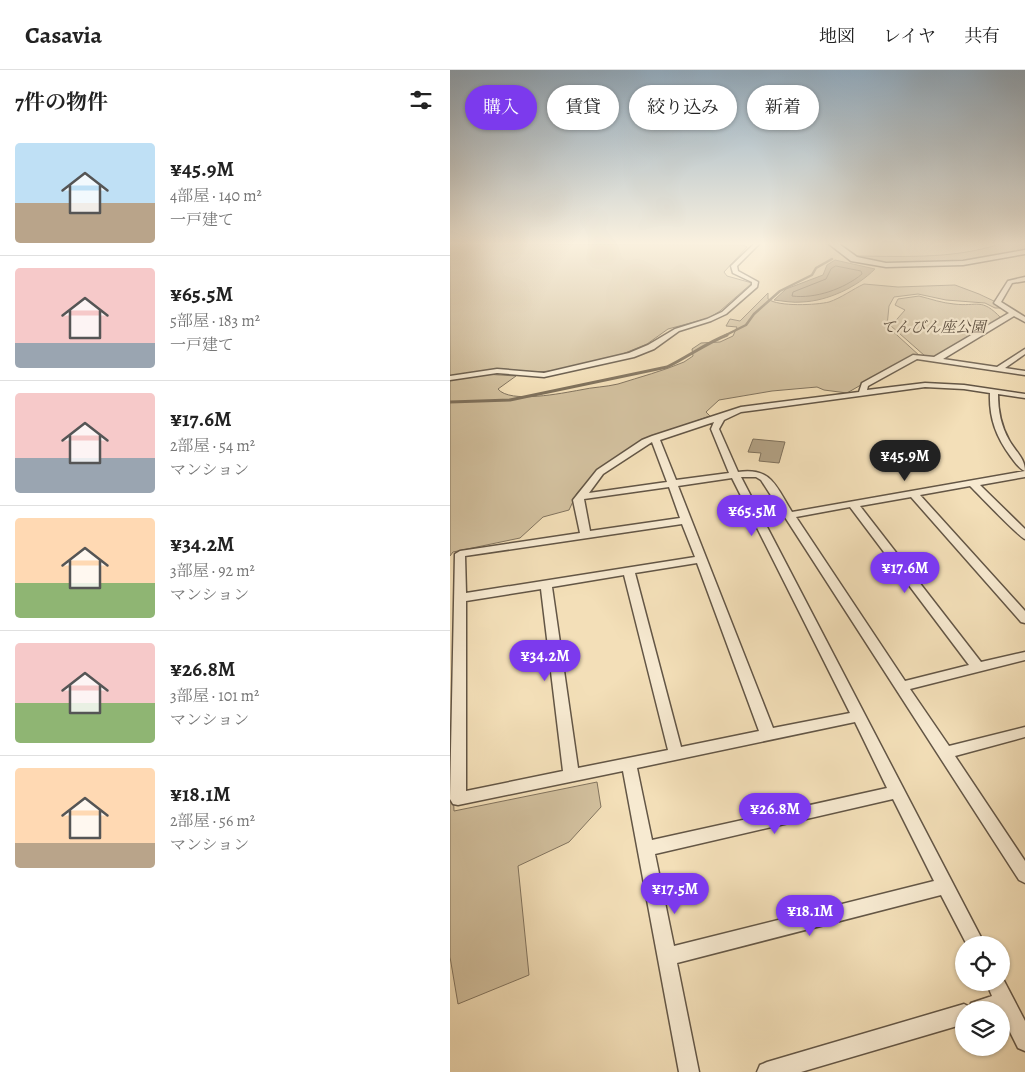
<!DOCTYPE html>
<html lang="ja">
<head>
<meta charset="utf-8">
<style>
  body { margin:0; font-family:Alegreya,"Noto Serif JP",serif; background:#f2f2f2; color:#222; height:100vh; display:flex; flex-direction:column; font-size:19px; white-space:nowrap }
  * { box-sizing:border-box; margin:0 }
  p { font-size:16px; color:#767676 }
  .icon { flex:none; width:28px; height:28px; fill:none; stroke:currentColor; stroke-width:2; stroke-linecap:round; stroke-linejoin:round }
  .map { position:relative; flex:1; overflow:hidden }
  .side { display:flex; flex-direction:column; background:#fff; width:450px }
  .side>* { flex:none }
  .hud { position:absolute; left:15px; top:15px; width:475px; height:45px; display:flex; gap:10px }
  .fabs { position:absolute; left:505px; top:866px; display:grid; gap:10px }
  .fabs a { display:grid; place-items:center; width:55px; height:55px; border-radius:50%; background:#fff; box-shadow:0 1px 4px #0004; font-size:25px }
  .price { position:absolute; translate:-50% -42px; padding:0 11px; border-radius:18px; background:#7c3aed; color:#fff; font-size:16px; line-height:32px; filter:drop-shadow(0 1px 2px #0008) }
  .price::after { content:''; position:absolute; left:50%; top:30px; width:15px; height:11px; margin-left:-8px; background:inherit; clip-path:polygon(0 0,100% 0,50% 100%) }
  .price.active { background:#222; color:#fff }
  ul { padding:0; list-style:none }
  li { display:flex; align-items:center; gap:15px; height:125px; padding:0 15px }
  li+li { border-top:1px solid #e0e0e0 }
  li span { display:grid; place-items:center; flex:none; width:140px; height:100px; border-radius:5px; color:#555 }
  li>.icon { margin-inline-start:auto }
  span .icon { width:60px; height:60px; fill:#fffc; stroke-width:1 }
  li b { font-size:21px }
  h2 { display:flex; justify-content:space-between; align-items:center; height:60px; padding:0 15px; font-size:21px }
  .tag { padding:0 18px; border-radius:22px; background:#fff; box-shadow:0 1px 4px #0004; font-size:18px; line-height:45px }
  .tag.active { background:#7c3aed; color:#fff }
  header { display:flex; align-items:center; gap:30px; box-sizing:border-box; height:70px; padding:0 25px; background:#fff; border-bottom:1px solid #e0e0e0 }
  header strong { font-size:24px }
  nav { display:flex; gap:28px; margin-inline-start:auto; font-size:18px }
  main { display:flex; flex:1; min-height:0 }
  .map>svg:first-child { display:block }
  .green { fill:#d2c09e; stroke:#82745f }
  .water { fill:#b2a184; stroke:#7f715c }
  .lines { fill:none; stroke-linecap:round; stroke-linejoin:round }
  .shore { stroke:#726452; stroke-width:1 }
  .stream-far1 { stroke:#7f715c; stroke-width:2.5 }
  .stream { stroke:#7f715c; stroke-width:3 }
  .street-casing { stroke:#635646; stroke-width:3 }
  .secondary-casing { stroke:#332820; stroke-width:3 }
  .street { fill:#f7ead1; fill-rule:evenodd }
  .secondary { fill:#f7ead1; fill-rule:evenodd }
  .labels { text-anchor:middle; stroke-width:4.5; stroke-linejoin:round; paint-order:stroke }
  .far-park-label { font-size:15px; font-style:italic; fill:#5b4e40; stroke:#f7ead1 }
</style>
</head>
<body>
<header>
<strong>Casavia</strong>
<nav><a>地図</a><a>レイヤ</a><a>共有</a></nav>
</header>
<main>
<section class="side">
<h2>7件の物件<svg class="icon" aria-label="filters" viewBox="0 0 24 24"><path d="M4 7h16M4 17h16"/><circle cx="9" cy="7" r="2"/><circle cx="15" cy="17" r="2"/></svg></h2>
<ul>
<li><span style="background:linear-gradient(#bfe0f5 60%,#b9a48a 0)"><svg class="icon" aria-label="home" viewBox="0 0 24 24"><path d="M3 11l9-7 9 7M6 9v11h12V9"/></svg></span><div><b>¥45.9M</b><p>4部屋 · 140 m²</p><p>一戸建て</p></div></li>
<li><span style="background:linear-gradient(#f6c9c9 75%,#9aa5b1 0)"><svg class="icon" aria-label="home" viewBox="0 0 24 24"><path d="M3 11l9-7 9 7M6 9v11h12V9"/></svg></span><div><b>¥65.5M</b><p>5部屋 · 183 m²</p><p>一戸建て</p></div></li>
<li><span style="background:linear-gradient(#f6c9c9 65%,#9aa5b1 0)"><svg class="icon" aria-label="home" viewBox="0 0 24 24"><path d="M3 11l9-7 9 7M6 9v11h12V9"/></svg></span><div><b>¥17.6M</b><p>2部屋 · 54 m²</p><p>マンション</p></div></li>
<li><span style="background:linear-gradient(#ffd9b3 65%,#8fb573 0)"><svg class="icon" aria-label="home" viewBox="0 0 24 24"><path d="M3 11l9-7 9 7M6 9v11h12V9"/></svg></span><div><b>¥34.2M</b><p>3部屋 · 92 m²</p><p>マンション</p></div></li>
<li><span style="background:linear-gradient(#f6c9c9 60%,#8fb573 0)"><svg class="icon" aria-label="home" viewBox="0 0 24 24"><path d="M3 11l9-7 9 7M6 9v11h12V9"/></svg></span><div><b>¥26.8M</b><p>3部屋 · 101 m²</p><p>マンション</p></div></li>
<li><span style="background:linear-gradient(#ffd9b3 75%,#b9a48a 0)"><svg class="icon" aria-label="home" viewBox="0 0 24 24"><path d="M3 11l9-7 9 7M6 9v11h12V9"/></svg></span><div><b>¥18.1M</b><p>2部屋 · 56 m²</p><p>マンション</p></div></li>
</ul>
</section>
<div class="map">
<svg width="575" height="1002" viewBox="0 0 575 1002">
  <rect width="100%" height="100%" fill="#f3dfb8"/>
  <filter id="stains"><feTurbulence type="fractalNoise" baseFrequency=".004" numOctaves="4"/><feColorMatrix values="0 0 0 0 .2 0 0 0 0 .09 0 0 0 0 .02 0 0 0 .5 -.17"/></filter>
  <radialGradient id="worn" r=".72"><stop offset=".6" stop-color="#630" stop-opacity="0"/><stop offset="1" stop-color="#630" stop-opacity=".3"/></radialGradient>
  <g class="green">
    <path d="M0,174L293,175L297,177L274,202L277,206L302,213L270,241L259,248L218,259L197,274L170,285L102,301L85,302L52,299L0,306Z"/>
    <path d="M550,174H575V181C519,194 454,202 398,186C449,186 501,190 550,174Z"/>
    <path d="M414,214L448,217L505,215L529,224L546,232L550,238H545L535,233L496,230L468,224L444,227L439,236L437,256L471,287L449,293L397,323L374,320L367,317L322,321L269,330L256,342L260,346L218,361L147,401L127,423L119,440L93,447L70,468L3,482L0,486V310L34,304L66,306L48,319C60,334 113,323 130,320C143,317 156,317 168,314C190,307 213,301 234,292L243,286L242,279L251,273L270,272L283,266L287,257L276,256L280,249L290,251L318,223V229C328,237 367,235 379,232C391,228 403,219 414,214Z"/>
    <path d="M469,226C481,229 492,233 504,234C528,237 531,227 551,248L484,287L475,286L441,256L455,240L445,235L448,229Z"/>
    <path d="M0,695H2L4,741L147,712L151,737L119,772L68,796L79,905L8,934L0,887Z"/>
  </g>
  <g class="water">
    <path d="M385,190L425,199C407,217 378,231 352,232C343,233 333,231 324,230L336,219L373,205L377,195Z"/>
    <path d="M303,369L335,372L329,393L309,391L311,383L298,382Z"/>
  </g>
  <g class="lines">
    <path class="shore" d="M386,196L411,201L412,204C394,219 365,229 342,226L343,222L376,209L381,199Z"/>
    <path class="stream-far1" d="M274,266L296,255L304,244L330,221L362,205L366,198L382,189"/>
    <path class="stream" d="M0,332L60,330L217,297C238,287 256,273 277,265"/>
    <defs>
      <g id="street">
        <path d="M304,174H309L287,196L288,201L308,212L307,217L276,244L261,251L229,261L204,279L184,287L94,307L47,303L0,310V306L47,299L94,303L179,283L198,275L225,259L257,249L272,242L302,215V212L283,203L281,196Z"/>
        <path d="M575,207V211L562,213L551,232L575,247V252L564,246L493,289L547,297L575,279V284L555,298L575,301V305L467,289L418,316L417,320L475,313L514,315L575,324V328L548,324C548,341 551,356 559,370C565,381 575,388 575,401C569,399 565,392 561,387C546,367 539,348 540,323L514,319L475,317L291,342L274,350L269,359L288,402C322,397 326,417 342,442L575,401V407L530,415L575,459V469C570,468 528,424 520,416L470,425L575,541V553L571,552L461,427L410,436L531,592L575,582V590L460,619L499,676L575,657V667L505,686L575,791V813L569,810L311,410L306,407H291L535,875H517L491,825L227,893L249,1002H229L173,701L8,735L3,734L0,729L5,484L10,481L130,463L123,430L147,400L192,370L202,366L291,337L409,322L412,313L463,285L484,287L559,243L544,233L558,211ZM264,352L261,359L279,403L226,410L210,370ZM202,372L217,412L139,423L153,404ZM282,408L400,643L323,658L228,416ZM219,417L230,448L140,461L134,429ZM400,437L519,595L455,611L346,447ZM232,454L245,487L16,523L15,486ZM247,493L309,661L231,677L185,503ZM174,505L218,680L128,698L102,517ZM91,519L113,701L16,721V531ZM405,652L437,718L202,770L187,698ZM443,729L484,811L224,876L205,784Z"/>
        <path d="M551,905L575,951V981L568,978L551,944V940H514V954L351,1002H307L310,995L317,992L514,934L520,937L521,933L542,926L536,912H551Z"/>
      </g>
      <path id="secondary" d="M379,174H389L407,187L436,193L513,191L575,180V184L513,195L436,197L401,191Z"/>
    </defs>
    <use href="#street" class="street-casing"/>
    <use href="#secondary" class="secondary-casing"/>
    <use href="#street" class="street"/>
    <use href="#secondary" class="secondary"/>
  </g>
  <linearGradient id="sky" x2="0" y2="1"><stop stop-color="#92acc0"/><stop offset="0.55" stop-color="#faf1df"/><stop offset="1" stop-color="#faf1df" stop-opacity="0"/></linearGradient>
  <rect width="575" height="315" fill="url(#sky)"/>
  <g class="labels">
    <g class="far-park-label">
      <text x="483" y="262">てんびん座公園</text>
    </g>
  </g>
  <rect width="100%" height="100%" filter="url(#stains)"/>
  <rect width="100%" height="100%" fill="url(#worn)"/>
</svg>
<div class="fabs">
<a><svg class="icon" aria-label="locate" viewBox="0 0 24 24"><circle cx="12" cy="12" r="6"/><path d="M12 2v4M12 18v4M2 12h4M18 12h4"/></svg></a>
<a><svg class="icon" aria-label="layers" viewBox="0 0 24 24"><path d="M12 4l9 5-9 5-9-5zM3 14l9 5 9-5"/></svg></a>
</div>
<b class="price active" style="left:455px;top:412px">¥45.9M</b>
<b class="price" style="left:302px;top:467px">¥65.5M</b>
<b class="price" style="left:455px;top:524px">¥17.6M</b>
<b class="price" style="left:95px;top:612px">¥34.2M</b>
<b class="price" style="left:325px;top:765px">¥26.8M</b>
<b class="price" style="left:225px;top:845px">¥17.5M</b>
<b class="price" style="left:360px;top:867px">¥18.1M</b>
<div class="hud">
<a class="tag active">購入</a>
<a class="tag">賃貸</a>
<a class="tag">絞り込み</a>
<a class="tag">新着</a>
</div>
</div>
</main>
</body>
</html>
